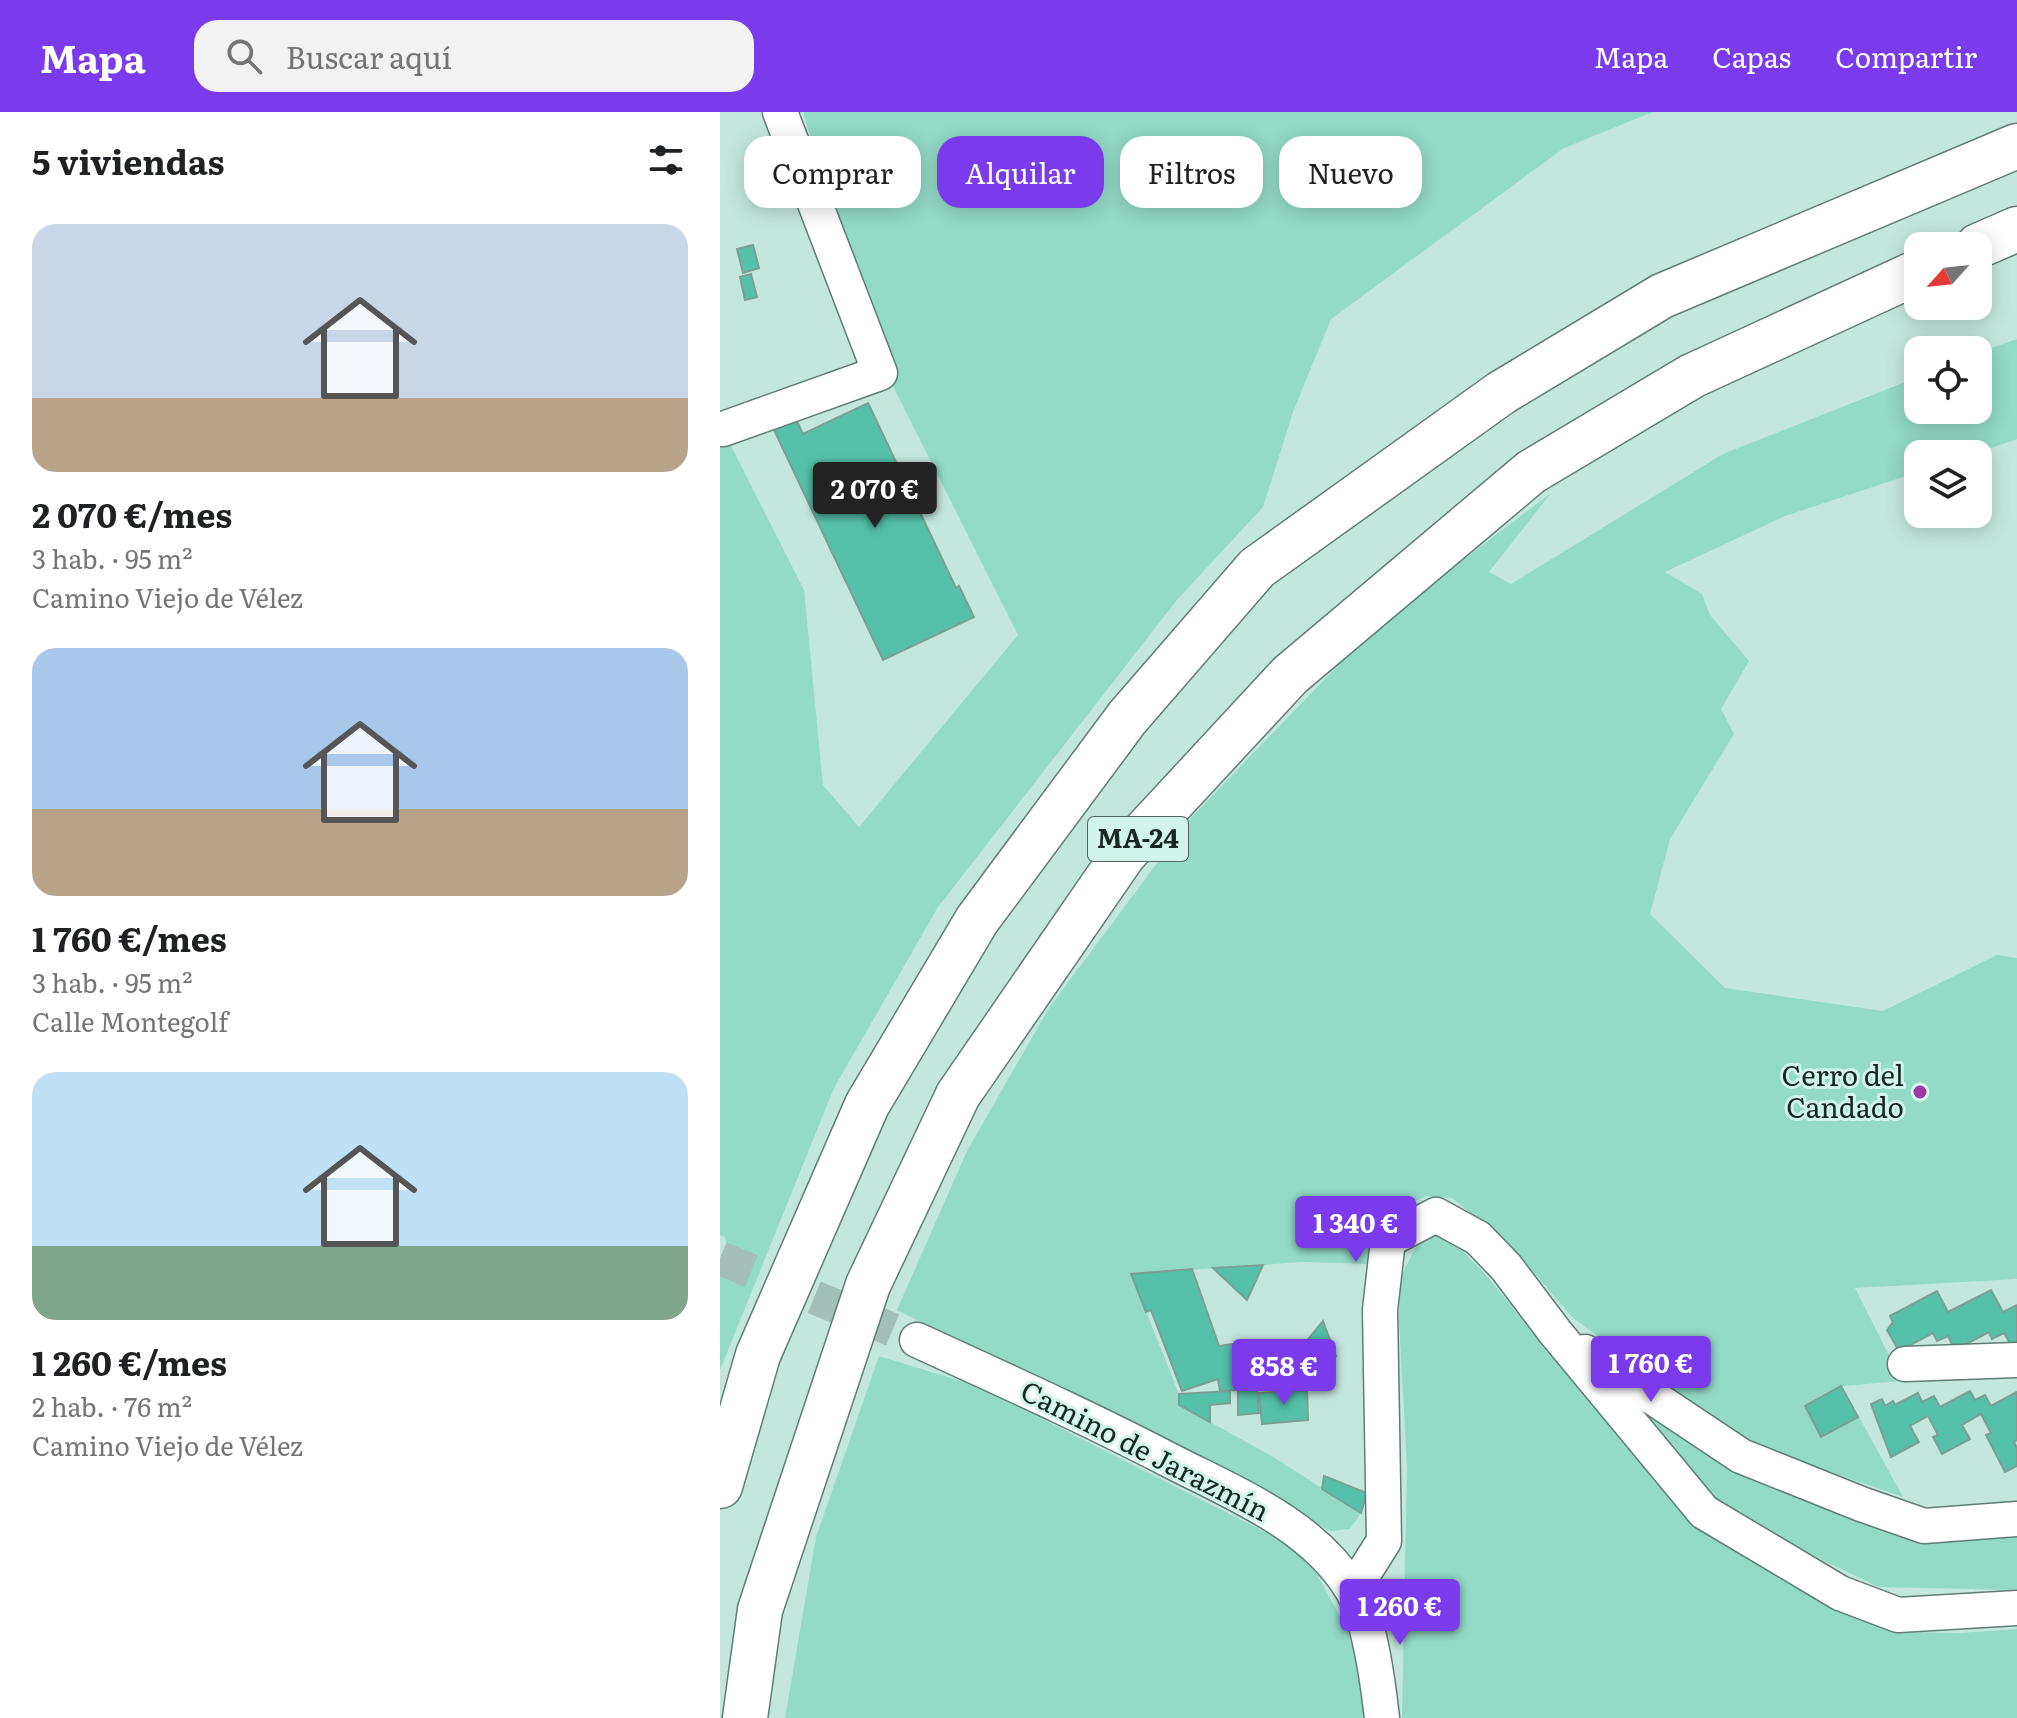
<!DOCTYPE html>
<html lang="es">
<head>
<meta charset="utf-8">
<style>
  body { margin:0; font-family:Literata,serif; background:#f2f2f2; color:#202124; height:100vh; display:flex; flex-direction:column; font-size:30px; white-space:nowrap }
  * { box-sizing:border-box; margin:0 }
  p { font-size:26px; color:#757577 }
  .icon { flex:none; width:44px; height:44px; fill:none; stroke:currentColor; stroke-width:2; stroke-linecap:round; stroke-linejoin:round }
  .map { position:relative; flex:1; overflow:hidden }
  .drawer { display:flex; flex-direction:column; background:#fff; width:720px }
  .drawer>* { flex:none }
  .guide { position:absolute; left:24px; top:24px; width:760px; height:72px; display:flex; gap:16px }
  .needle { width:52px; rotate:243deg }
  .fabs { position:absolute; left:1184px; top:120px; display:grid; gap:16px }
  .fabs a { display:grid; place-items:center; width:88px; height:88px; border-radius:16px; background:#fff; box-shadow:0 4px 20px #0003; font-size:40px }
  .price { position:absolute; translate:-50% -68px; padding:0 18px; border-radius:8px; background:#7c3aed; color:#fff; font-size:26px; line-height:52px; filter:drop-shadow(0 2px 4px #0008) }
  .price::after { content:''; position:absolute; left:50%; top:48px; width:24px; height:18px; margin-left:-12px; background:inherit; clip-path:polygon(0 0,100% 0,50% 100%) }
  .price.on { background:#222; color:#fff }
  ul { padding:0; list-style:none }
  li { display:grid; align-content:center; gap:16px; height:424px; padding:0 32px }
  li span { display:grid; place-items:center; height:248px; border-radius:24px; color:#555 }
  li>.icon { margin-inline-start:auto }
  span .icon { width:144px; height:144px; fill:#fffc; stroke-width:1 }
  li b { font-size:34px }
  h2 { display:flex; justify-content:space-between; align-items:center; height:96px; padding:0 32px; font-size:34px }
  .chip { padding:0 28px; border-radius:24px; background:#fff; box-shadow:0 4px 20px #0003; font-size:28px; line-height:72px }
  .chip.on { background:#7c3aed; color:#fff }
  header { display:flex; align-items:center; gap:48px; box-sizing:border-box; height:112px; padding:0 40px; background:#7c3aed; color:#fff }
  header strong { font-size:38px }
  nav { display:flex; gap:44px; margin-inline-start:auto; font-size:28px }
  .search { width:560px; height:72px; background:#f2f2f2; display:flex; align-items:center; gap:20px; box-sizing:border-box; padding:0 28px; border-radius:24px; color:#757577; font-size:30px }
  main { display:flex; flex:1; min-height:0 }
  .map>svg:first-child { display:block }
  .green { fill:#93dac7 }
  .building { fill:#54c1a8; stroke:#7d9e94; stroke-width:2 }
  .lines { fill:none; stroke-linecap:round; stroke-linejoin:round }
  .minor-tunnel { stroke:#a2c0b8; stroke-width:34; stroke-dasharray:34 17; stroke-linecap:butt }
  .minor-casing { stroke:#5e7e75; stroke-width:37 }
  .highway-casing { stroke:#5e7e75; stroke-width:47 }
  .minor { stroke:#fff; stroke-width:34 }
  .highway { stroke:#fff; stroke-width:44 }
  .poi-dot { fill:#9d3ba1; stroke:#d1f5ea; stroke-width:3 }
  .labels { text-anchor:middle; stroke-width:6; stroke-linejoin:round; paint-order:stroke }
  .shield { fill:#d1f5ea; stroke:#50645e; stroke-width:2 }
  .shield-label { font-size:26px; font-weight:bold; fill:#192622 }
  .poi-label { font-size:28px; fill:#192622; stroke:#d1f5ea; text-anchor:end }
  .street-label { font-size:28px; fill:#192622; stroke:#d1f5ea }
</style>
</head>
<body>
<header>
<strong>Mapa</strong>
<div class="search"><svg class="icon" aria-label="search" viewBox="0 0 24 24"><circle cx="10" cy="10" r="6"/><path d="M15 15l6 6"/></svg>Buscar aquí</div>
<nav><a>Mapa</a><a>Capas</a><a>Compartir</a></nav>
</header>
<main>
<section class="drawer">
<h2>5 viviendas<svg class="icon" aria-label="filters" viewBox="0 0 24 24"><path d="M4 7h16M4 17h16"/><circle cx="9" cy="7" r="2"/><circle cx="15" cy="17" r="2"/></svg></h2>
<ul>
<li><span style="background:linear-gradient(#c9d6e8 70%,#b9a48a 0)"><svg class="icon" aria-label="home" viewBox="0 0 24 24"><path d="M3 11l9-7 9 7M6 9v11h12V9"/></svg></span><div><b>2 070 €/mes</b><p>3 hab. · 95 m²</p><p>Camino Viejo de Vélez</p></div></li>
<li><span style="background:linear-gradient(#a9c7e8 65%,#b9a48a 0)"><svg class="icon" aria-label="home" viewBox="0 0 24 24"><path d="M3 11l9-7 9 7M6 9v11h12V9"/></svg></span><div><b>1 760 €/mes</b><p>3 hab. · 95 m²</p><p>Calle Montegolf</p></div></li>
<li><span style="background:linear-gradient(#bfe0f5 70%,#7fa58c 0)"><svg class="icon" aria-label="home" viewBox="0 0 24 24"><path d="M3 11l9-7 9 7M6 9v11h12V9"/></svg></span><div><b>1 260 €/mes</b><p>2 hab. · 76 m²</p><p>Camino Viejo de Vélez</p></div></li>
</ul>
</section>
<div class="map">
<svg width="1297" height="1606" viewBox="0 0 1297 1606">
  <rect width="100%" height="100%" fill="#c4e7dd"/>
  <g class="green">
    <path d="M83,0H933L844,36L611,207L573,300L543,395L456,489L218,795L114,976L0,1258V1157L8,1137L5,1125L0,1123V327L7,326L84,478L103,673L139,715L298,523L172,272L122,128Z"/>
    <path d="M1297,227V327L1253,342H1198V360L1065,404L945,460L982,482L990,503L1029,549L1001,597L1014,622L950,727L930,802L1005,876L1163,899L1277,843L1297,846V1167L1135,1176L1182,1269L1122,1274L1183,1385L1017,1328L852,1205L788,1131L732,1086L707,1084L681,1096L658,1121L649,1152L583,1150L411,1162L459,1282V1293L550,1343L641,1401L630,1417L611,1419L177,1198L247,1039L329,896L470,707L653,517L831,381L769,460L791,472L1003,342L1198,265V298H1258V241Z"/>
    <path d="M716,1121L732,1128L763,1160L964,1399L1128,1502L1184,1520L1239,1521L1297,1517V1606H682L687,1354L679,1209L681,1164L697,1133Z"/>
    <path d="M159,1244L257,1274L571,1433L597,1462L638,1538L646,1606H65L96,1425Z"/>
    <path d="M881,1260L1026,1360L1157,1417L1235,1430L1297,1421V1478L1159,1475L1098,1446L994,1389Z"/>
  </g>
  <g class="building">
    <path d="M33,133L39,156L23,161L17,137Z"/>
    <path d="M31,162L37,185L25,188L20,165Z"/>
    <path d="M148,291L236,476L239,474L254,505L163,548L54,318L76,307L83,322Z"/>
    <path d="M543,1153L527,1188L493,1156Z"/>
    <path d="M472,1157L499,1234L527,1230L534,1277L500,1279L498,1267L462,1279L431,1198L426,1200L411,1162Z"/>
    <path d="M1271,1178L1283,1200L1297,1193V1233L1292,1235L1284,1221L1272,1227L1269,1220L1235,1238L1228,1224L1217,1229L1213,1221L1179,1239L1167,1218L1173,1210L1170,1204L1217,1179L1228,1200Z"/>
    <path d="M603,1209L616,1244L580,1237Z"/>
    <path d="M1121,1274L1138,1305L1101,1325L1085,1294Z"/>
    <path d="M537,1277L539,1301L518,1303V1278Z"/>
    <path d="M587,1278L588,1308L542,1312L539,1281Z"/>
    <path d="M510,1279V1291L490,1293V1310L459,1293V1282Z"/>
    <path d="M1250,1279L1255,1288L1265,1283L1271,1294L1297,1280V1328L1294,1330L1297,1336V1354L1285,1360L1266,1323L1271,1321L1261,1302L1242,1313L1250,1327L1222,1342L1213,1325L1218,1323L1208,1304L1190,1314L1199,1330L1171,1345L1151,1292L1162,1287L1165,1294L1173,1289L1175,1293L1198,1281L1202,1290L1214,1284L1220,1295Z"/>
    <path d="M604,1364L647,1381L641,1401L602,1377Z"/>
  </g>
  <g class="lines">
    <path class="minor-tunnel" d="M0,1146L197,1228"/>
    <defs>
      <g id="minor">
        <path d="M3,317L160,261L60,0"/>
        <path d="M197,1228C284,1268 371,1307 455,1351C518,1383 593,1414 631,1476C650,1506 658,1571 662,1606"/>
        <path d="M865,1240L1021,1344L1141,1392L1204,1414L1297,1407"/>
        <path d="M1185,1252L1297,1248"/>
        <path d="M633,1478L664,1429L660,1198L668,1128L716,1103L758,1126L786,1155L835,1220L984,1400L1120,1481L1178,1503L1297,1496"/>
      </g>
      <g id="highway">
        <path d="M1258,134L1297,117"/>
        <path d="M0,1374L38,1243L147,993L257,808L407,606L537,456L781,281L942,184L1297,34"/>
        <path d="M25,1606L40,1498L148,1173L238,983L404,742L570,563L811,360L972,264L1198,160"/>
      </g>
    </defs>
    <use href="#minor" class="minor-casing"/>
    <use href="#highway" class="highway-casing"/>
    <use href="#minor" class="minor"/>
    <use href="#highway" class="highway"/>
  </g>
  <circle class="poi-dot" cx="1200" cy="980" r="8"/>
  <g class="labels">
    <rect class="shield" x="368" y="705" width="100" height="44" rx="6"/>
    <g class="shield-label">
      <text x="418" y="736">MA-24</text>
    </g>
    <g class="poi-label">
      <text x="1184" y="974">Cerro del<tspan x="1184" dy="32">Candado</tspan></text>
    </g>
    <g class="street-label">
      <text transform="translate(425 1339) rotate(27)" y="10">Camino de Jarazmín</text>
    </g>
  </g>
</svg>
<div class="fabs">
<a><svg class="needle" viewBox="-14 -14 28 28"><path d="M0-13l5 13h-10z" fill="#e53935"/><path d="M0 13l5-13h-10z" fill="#757577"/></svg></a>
<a><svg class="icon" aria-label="locate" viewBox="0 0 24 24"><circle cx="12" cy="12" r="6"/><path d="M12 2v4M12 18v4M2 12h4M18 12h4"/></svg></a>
<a><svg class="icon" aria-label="layers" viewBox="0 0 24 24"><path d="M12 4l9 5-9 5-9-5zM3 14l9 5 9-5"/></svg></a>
</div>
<b class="price on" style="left:155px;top:418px">2 070 €</b>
<b class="price" style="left:636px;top:1152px">1 340 €</b>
<b class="price" style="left:931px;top:1292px">1 760 €</b>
<b class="price" style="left:564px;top:1295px">858 €</b>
<b class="price" style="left:680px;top:1535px">1 260 €</b>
<div class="guide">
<a class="chip">Comprar</a>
<a class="chip on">Alquilar</a>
<a class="chip">Filtros</a>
<a class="chip">Nuevo</a>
</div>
</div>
</main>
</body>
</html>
